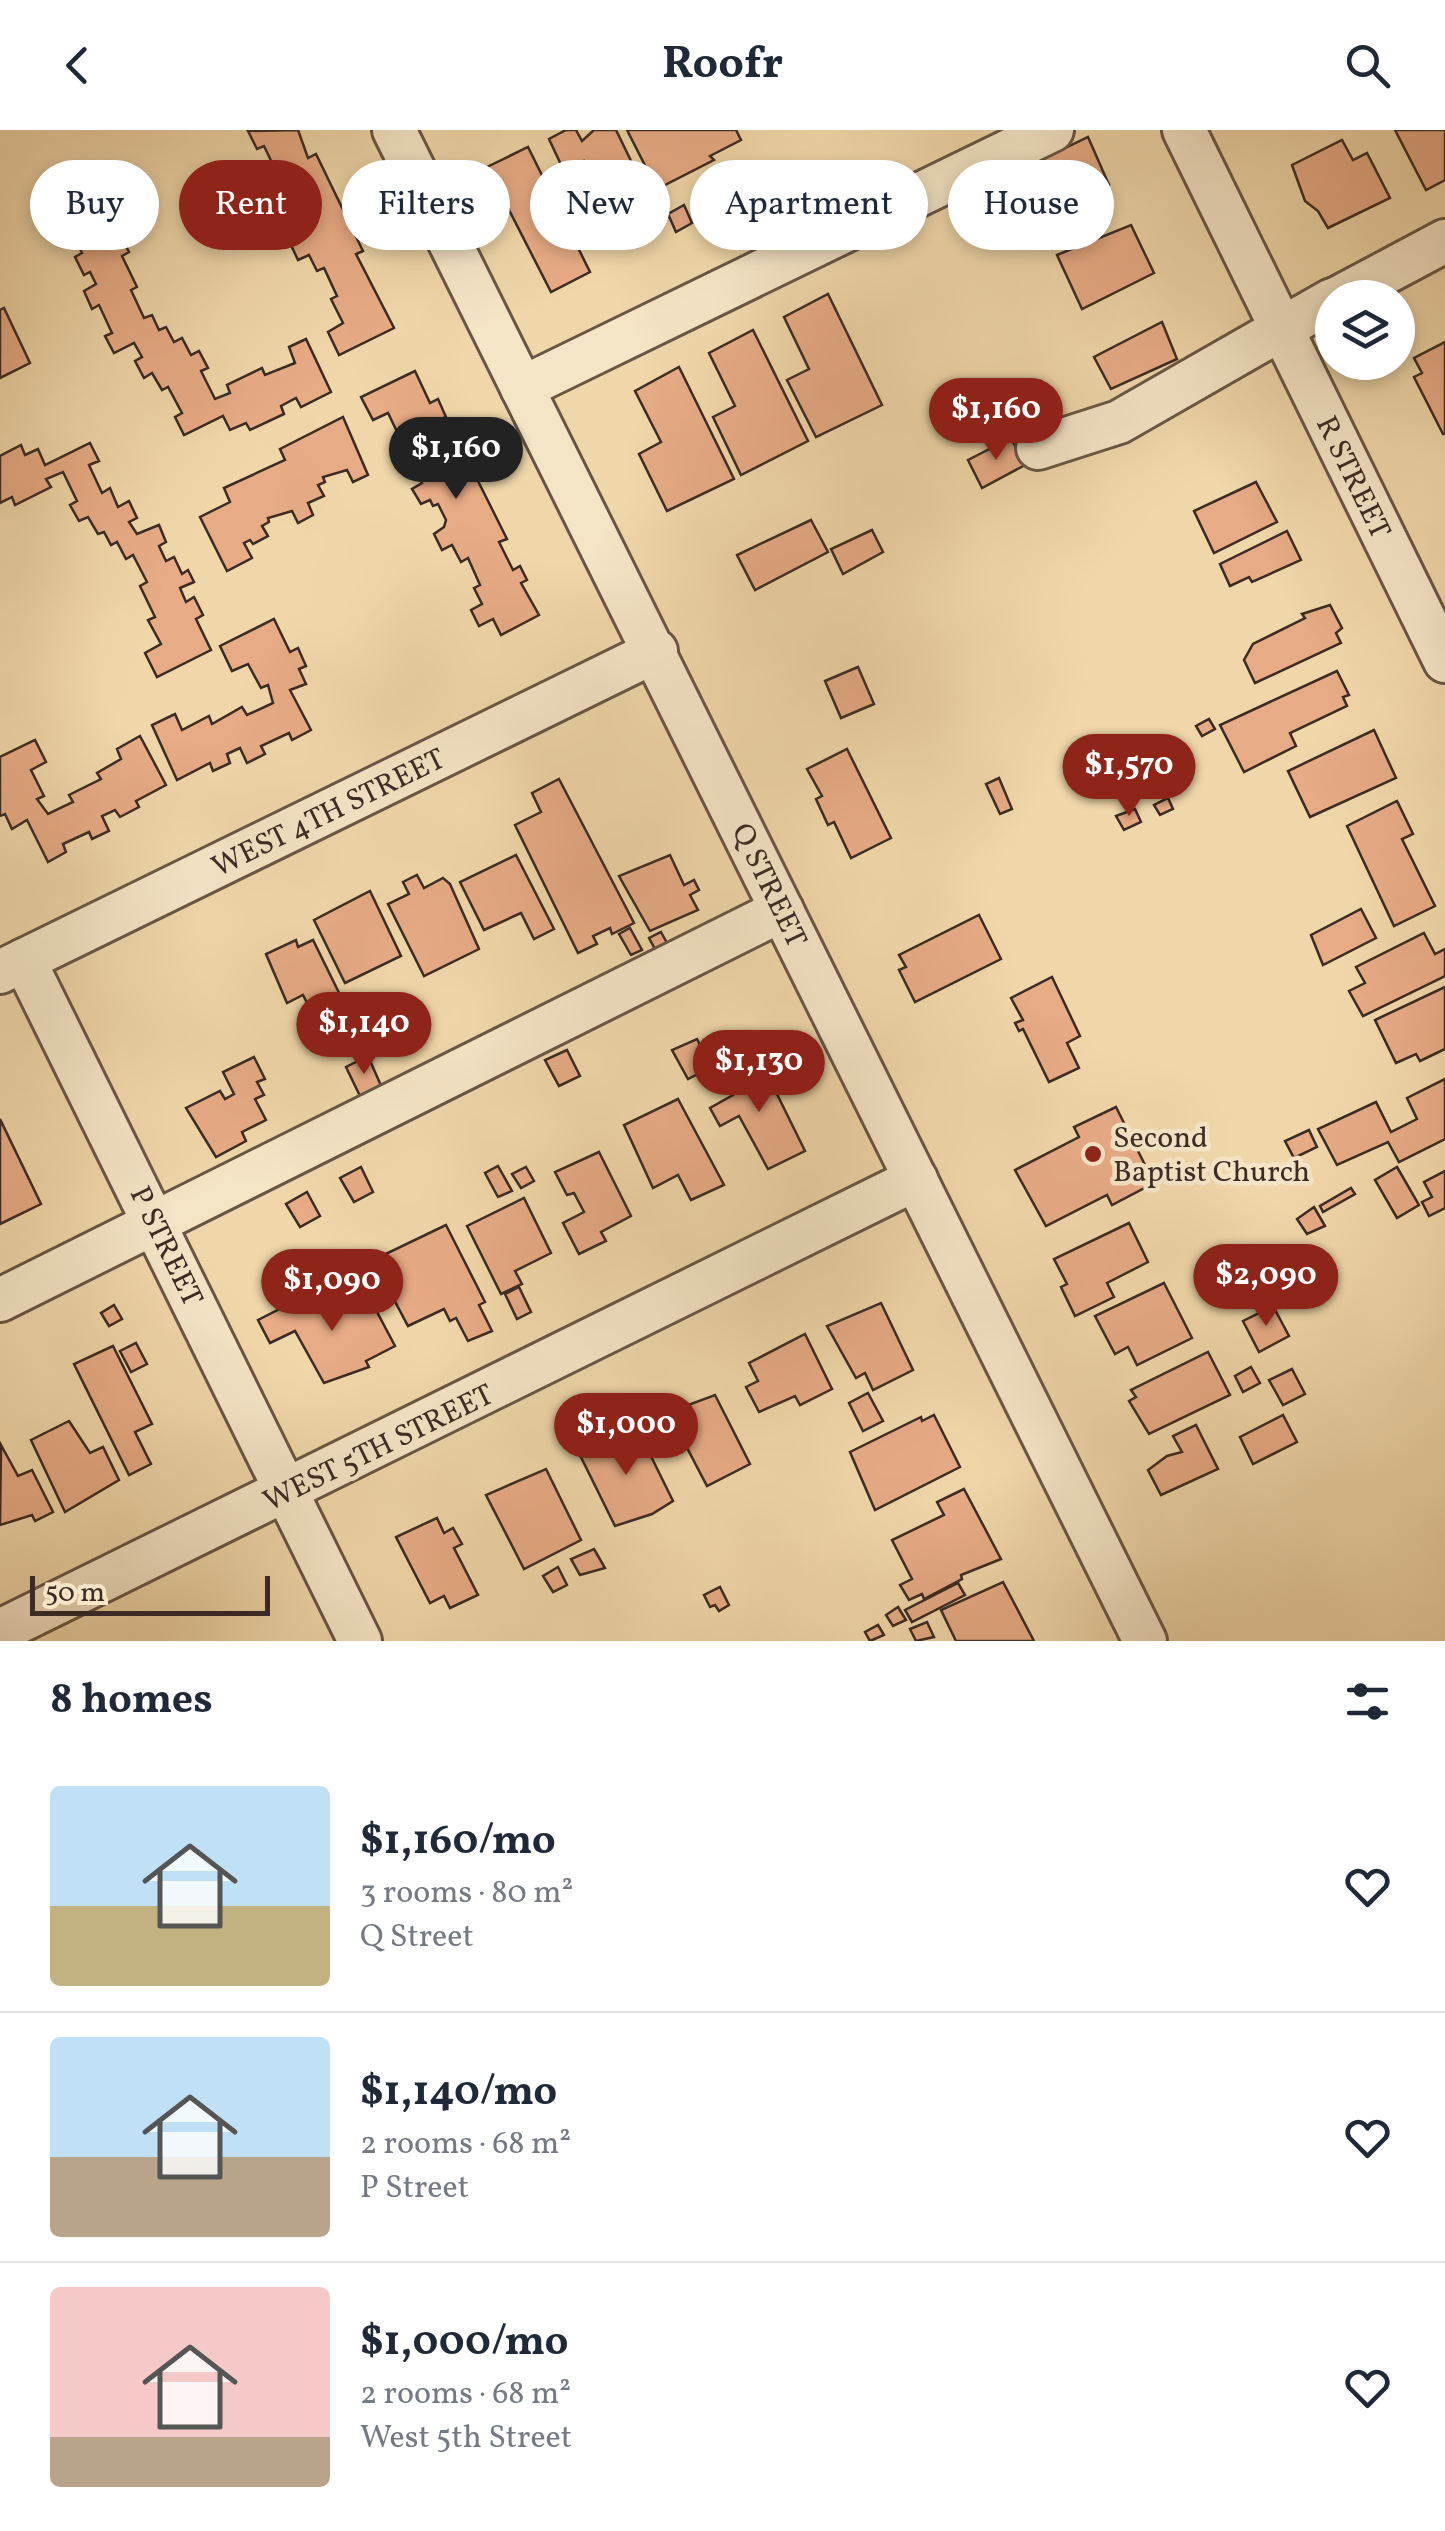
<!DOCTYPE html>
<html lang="en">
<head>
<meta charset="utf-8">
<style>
  body { margin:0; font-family:Vollkorn,serif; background:#f6f6f7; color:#1f2937; height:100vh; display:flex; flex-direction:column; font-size:38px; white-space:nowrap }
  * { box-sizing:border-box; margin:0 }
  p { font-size:32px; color:#747a83 }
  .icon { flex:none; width:55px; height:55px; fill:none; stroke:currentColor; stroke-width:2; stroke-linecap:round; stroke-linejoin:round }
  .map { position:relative; height:1511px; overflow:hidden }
  .details { display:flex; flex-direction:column; background:#fff; flex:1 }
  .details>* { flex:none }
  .top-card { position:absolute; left:30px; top:30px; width:1385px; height:90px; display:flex; gap:20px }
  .buttons { position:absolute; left:1315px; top:150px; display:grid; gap:20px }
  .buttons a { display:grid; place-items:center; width:100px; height:100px; border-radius:50%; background:#fff; box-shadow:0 5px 15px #0003; font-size:50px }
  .scale { position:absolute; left:30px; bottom:25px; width:240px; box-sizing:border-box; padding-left:10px; border:5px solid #3b2b24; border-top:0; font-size:28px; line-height:35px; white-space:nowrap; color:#3b2b24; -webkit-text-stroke:8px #f5e5c7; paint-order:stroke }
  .price { position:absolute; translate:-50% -85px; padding:0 22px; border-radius:35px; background:#8f2418; color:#fff; font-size:32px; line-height:65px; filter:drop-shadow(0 2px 5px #0008) }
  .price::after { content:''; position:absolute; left:50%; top:60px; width:30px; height:22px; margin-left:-15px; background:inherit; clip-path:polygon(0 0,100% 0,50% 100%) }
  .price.active { background:#222; color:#fff }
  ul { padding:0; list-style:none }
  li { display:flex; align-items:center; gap:30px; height:250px; padding:0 50px }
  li+li { border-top:2px solid #e0e1e3 }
  li span { display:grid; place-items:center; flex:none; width:280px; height:200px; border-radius:10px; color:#555 }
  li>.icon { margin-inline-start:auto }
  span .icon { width:120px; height:120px; fill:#fffc; stroke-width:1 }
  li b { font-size:42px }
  h2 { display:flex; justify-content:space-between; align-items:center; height:120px; padding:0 50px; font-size:42px }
  .chip { padding:0 35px; border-radius:45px; background:#fff; box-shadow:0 5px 15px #0003; font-size:35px; line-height:90px }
  .chip.active { background:#8f2418; color:#fff }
  header { display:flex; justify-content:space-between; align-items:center; height:130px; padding:0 50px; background:#fff; font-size:45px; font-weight:700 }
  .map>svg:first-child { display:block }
  .building { fill:#e7ab85; stroke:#3b2b24; stroke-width:2.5 }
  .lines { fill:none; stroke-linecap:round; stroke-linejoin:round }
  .minor-casing { stroke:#685645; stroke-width:48 }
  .minor { stroke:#f5e5c7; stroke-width:42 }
  .poi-dot { fill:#8f2418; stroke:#f5e5c7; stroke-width:4 }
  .labels { text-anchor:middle; stroke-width:9; stroke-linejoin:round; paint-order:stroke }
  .street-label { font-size:30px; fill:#3b2b24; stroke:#f5e5c7 }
  .poi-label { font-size:30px; fill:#3b2b24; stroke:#f5e5c7; text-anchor:start }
</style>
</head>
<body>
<header><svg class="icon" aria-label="back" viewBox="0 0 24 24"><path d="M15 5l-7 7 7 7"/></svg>Roofr<svg class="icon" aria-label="search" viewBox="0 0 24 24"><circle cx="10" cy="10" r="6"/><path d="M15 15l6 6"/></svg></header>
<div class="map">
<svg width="1445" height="1511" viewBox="0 0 1445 1511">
  <rect width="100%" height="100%" fill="#f0d7a9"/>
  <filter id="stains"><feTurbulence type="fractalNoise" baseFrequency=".002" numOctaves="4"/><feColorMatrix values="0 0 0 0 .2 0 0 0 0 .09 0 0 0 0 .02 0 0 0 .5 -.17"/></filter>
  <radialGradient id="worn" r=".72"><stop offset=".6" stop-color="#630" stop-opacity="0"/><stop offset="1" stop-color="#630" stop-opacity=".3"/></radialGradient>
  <g class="building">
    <path d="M298,0L308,28L316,24L363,121L356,124L394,198L339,225L328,202L343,193L331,169L337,166L324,138L317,141L309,125L298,130L290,113L301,108L298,102L302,99L295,83L290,86L287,80L277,86L269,69L279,63L270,47L277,43L264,16L257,19L248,1Z"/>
    <path d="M566,0H576L582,11L594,0H616L649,68L593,96L572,53L591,43L584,31L564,41L549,9Z"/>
    <path d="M627,0H736L741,10L710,26L714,30L657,59Z"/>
    <path d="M1395,0H1445V50L1426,60Z"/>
    <path d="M1088,7L1109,55L1083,67L1087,74L1042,95L1014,43Z"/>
    <path d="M1342,10L1353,30L1367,23L1390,68L1328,98L1318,81L1305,71L1292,35Z"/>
    <path d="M528,17L590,142L551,162L487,37Z"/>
    <path d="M121,65L133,90L116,97L129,122L122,126L137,157L131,160L144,188L152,185L159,200L166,197L174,212L182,208L191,225L199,221L208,238L201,241L215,269L230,263L227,255L262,238L265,245L295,233L289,217L306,209L331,262L301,277L296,268L281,276L284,284L250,300L246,293L230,300L223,286L184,305L175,287L182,283L168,257L162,260L152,243L144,248L135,231L142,227L134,213L114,223L105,206L112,203L99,175L92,179L84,161L96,154L90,142L84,145L75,127L82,123L66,92Z"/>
    <path d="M684,75L692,93L676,102L668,84Z"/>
    <path d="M1131,95L1154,143L1082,179L1057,125Z"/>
    <path d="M828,164L882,275L816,307L787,250L809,239L784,187Z"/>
    <path d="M4,178L30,233L0,248V180Z"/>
    <path d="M1162,192L1177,229L1111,259L1094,227Z"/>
    <path d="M753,200L808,311L741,345L713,287L735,276L709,223Z"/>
    <path d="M1445,212V304H1443L1414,247L1422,243L1414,228Z"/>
    <path d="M679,237L734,349L667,381L639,324L661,312L635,261Z"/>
    <path d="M415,241L430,273L438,269L446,287L438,290L451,318L459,313L507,409L499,412L513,440L520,436L527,450L521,453L539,485L501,505L493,489L479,496L471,480L482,474L474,458L480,455L468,428L461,432L452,415L442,420L434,404L444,397L446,390L438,374L433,376L430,370L421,374L412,359L422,353L413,337L419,332L407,306L401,310L388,283L373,290L361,267Z"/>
    <path d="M1035,250L1041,251L1052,274L1026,288L1014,267Z"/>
    <path d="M968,253L987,277L953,295L940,268Z"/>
    <path d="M343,287L368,345L353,352L347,340L323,347L325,352L318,355L324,366L308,373L313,385L298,393L292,381L268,388L269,392L262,396L268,406L253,414L250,410L244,413L252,428L227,441L200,387L230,372L224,358L285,330L280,319Z"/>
    <path d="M1011,308L1025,335L982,358L968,330Z"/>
    <path d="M90,313L99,331L89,335L102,363L110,358L118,377L129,371L137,388L129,392L137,404L159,395L166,412L159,416L166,431L174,427L182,444L188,440L194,452L180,458L186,472L194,467L203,485L196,489L211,520L157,547L145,523L161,514L148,490L155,487L140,456L147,452L133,425L126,429L117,412L111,415L104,402L98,404L88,387L79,391L70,375L77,371L63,342L46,349L51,357L15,375L12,367L0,373V326L21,315L25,325L38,319L45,335Z"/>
    <path d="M1256,352L1277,392L1214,423L1194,381Z"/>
    <path d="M811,390L828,422L755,460L737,425Z"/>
    <path d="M872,400L883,422L843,444L831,419Z"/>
    <path d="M1287,401L1301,430L1252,452L1249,447L1230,456L1220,434Z"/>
    <path d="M1330,475L1342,498L1336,503L1341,513L1255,553L1244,530L1253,514L1305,488L1302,484Z"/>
    <path d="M274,489L290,522L298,518L306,536L299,539L306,554L290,560L311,600L292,610L289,603L261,616L265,624L247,633L240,618L227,624L230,633L213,641L210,633L177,650L152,595L175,584L182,600L209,586L212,594L242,577L247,585L273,573L268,555L261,558L248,534L232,541L220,516Z"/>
    <path d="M858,537L874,574L841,588L825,551Z"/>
    <path d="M1337,541L1349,565L1343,567L1347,576L1290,603L1296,616L1244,642L1220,595Z"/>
    <path d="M1209,589L1215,599L1202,606L1196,596Z"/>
    <path d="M1374,600L1396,648L1310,687L1288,641Z"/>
    <path d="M140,606L166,655L136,671L139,677L120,687L115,680L102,686L109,701L92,709L89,702L63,714L66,722L48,732L27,690L12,699L5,684L0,686V627L35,610L46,632L31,640L44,666L37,669L48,684L73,672L69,665L101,649L97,643L121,629L117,619Z"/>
    <path d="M847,619L891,708L851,728L834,692L828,695L816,669L822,666L807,639Z"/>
    <path d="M999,648L1012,679L1000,684L986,654Z"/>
    <path d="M559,649L634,793L612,804L610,798L593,806L597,814L578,823L515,695L541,682L532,663Z"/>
    <path d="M1168,668L1173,679L1160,685L1154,675Z"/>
    <path d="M1397,671L1413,704L1402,709L1435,776L1394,796L1347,696Z"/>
    <path d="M1135,679L1141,692L1124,700L1116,686Z"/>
    <path d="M516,725L554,799L534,809L521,783L484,800L460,752Z"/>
    <path d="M670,725L684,755L694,750L699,760L690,765L698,780L650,801L619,746Z"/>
    <path d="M417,745L424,758L443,748L450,754L479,819L424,846L388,774L409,764L403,752Z"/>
    <path d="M370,761L401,826L345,853L314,790Z"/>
    <path d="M1361,779L1376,808L1323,835L1311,805Z"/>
    <path d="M979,785L1001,829L915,872L899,840L906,837L899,825Z"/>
    <path d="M630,798L642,820L631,825L619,804Z"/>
    <path d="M661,802L674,826L662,832L649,808Z"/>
    <path d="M1424,803L1435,824L1445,819V846L1363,886L1349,861L1365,853L1356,837Z"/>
    <path d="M296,810L298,817L313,810L342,869L312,883L303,865L287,873L266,824Z"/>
    <path d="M1052,847L1080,906L1067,913L1079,938L1049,952L1023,899L1019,901L1015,893L1023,890L1011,868Z"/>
    <path d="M1445,857V919L1420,931L1416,924L1396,933L1375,890Z"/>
    <path d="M373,882L383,900L369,907L359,889Z"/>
    <path d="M697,909L711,937L688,949L672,920Z"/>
    <path d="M567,920L580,946L559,956L545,930Z"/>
    <path d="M368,926L382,958L361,968L346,937Z"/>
    <path d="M254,927L265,949L257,952L264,965L255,969L266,990L242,1002L246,1011L216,1027L186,978L220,961L225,969L234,964L223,942Z"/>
    <path d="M749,930L760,952L769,948L805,1021L768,1039L739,986L720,996L710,978L733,965L721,944Z"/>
    <path d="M1445,949V1009L1399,1032L1388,1012L1337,1035L1318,999L1376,972L1391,1002L1417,989L1407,968Z"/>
    <path d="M678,969L724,1055L691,1070L678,1045L653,1058L624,995Z"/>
    <path d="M1116,977L1154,1053L1112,1075L1107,1065L1046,1096L1015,1040L1079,1007L1074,997Z"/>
    <path d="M0,989L41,1074L0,1094Z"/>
    <path d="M1309,1000L1317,1017L1294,1028L1285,1011Z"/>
    <path d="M599,1022L631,1086L601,1102L606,1111L579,1124L563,1093L584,1082L574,1063L567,1065L555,1042Z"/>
    <path d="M498,1036L512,1061L498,1067L485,1043Z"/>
    <path d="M361,1037L373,1062L354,1072L340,1048Z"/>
    <path d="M526,1037L534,1051L521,1058L512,1044Z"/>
    <path d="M1397,1037L1419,1075L1397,1088L1375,1050Z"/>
    <path d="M1445,1041V1078L1429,1086L1422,1072L1432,1067L1424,1052Z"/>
    <path d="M1351,1058L1355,1064L1323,1082L1320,1076Z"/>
    <path d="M307,1062L320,1086L300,1097L286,1074Z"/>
    <path d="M524,1068L551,1123L515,1141L522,1154L501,1164L467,1096Z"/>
    <path d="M1314,1077L1325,1096L1307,1104L1297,1089Z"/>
    <path d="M1129,1093L1148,1132L1107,1153L1114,1167L1075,1186L1061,1157L1067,1154L1054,1129Z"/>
    <path d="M446,1095L485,1172L479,1175L492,1201L468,1211L456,1188L450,1191L444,1179L408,1196L373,1130Z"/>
    <path d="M1164,1153L1192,1208L1137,1235L1128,1217L1115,1224L1095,1186Z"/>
    <path d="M519,1157L531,1182L517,1189L505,1164Z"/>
    <path d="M317,1160L329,1185L368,1165L395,1216L366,1231L369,1237L324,1253L295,1201L270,1213L258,1190Z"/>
    <path d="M881,1173L913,1240L873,1260L865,1243L856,1248L827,1196Z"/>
    <path d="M114,1175L122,1189L109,1196L101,1183Z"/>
    <path d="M1273,1176L1289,1206L1259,1222L1243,1191Z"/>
    <path d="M805,1204L832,1259L800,1275L795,1266L759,1282L746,1257L758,1251L749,1233Z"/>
    <path d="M136,1213L147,1234L131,1242L120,1221Z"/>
    <path d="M113,1216L152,1294L135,1302L151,1334L129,1345L74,1234Z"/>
    <path d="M1208,1222L1230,1265L1149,1304L1129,1271L1136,1267L1131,1260Z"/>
    <path d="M1251,1237L1260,1253L1243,1262L1235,1246Z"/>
    <path d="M1292,1239L1305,1264L1283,1275L1269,1250Z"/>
    <path d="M868,1263L883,1291L863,1301L849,1273Z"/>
    <path d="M715,1265L750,1334L707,1356L686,1316L674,1322L654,1282L672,1275L675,1280Z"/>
    <path d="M934,1285L960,1337L875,1380L850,1322L921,1287L922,1291Z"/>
    <path d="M1283,1285L1297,1312L1253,1334L1240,1307Z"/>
    <path d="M69,1291L90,1323L103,1317L119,1350L65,1382L31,1310Z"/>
    <path d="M1196,1295L1218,1339L1161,1365L1148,1340L1167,1326L1182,1322L1173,1306Z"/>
    <path d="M639,1302L673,1371L652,1384L615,1396L577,1319L594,1311L597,1318Z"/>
    <path d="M1,1315L18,1346L32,1340L53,1382L35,1391L32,1385L0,1395Z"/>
    <path d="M546,1339L581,1410L524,1439L486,1365Z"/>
    <path d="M964,1359L1001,1429L961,1445L962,1449L924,1469L922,1464L909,1470L900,1455L912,1449L892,1410L944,1385L937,1372Z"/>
    <path d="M437,1388L444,1403L453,1398L462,1414L454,1418L478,1465L450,1478L444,1466L430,1473L396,1407Z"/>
    <path d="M594,1419L605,1438L580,1445L571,1429Z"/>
    <path d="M558,1437L567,1455L553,1462L543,1446Z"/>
    <path d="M1003,1452L1034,1511H956L941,1480Z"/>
    <path d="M958,1453L965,1465L912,1492L905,1480Z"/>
    <path d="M720,1457L729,1475L719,1481L715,1475L710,1477L704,1465Z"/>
    <path d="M898,1477L906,1490L893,1496L886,1485Z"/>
    <path d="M927,1492L934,1507L916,1511L910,1499Z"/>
    <path d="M878,1495L884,1505L870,1511L865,1502Z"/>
  </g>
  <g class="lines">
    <defs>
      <g id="minor">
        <path d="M394,0L1145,1511"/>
        <path d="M1184,0L1445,531"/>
        <path d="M1338,168L1445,111"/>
        <path d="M522,258L1052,0"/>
        <path d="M1038,318L1119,292L1332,170"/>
        <path d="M24,830L360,1511"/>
        <path d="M0,842L656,521"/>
        <path d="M0,1170L782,780"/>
        <path d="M0,1501L916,1049"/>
      </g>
    </defs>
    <use href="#minor" class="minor-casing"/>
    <use href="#minor" class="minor"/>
  </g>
  <circle class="poi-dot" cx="1093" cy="1024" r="10"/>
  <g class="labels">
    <g class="street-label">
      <text transform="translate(1354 347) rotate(64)" y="10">R STREET</text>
      <text transform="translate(328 682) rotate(-26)" y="10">WEST 4TH STREET</text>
      <text transform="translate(770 755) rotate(64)" y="10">Q STREET</text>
      <text transform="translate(167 1116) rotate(64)" y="10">P STREET</text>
      <text transform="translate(378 1317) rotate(-26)" y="10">WEST 5TH STREET</text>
    </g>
    <g class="poi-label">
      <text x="1113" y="1017">Second<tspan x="1113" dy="34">Baptist Church</tspan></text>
    </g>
  </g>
  <rect width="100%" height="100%" filter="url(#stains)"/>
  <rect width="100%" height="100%" fill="url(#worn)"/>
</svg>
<div class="buttons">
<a><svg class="icon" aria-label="layers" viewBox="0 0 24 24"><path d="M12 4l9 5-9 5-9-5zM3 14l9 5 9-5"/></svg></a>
</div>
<div class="scale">50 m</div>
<b class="price" style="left:996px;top:333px">$1,160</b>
<b class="price active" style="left:456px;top:372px">$1,160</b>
<b class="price" style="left:1129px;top:689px">$1,570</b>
<b class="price" style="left:364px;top:947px">$1,140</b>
<b class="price" style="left:759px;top:985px">$1,130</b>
<b class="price" style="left:1266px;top:1199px">$2,090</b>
<b class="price" style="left:332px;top:1204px">$1,090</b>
<b class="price" style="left:626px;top:1348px">$1,000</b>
<div class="top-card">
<a class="chip">Buy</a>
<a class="chip active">Rent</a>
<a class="chip">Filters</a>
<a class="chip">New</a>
<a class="chip">Apartment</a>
<a class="chip">House</a>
</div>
</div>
<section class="details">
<h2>8 homes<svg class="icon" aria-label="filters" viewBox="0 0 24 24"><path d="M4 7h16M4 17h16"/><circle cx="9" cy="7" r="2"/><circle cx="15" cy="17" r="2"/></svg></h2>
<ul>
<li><span style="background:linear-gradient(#bfe0f5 60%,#c2b280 0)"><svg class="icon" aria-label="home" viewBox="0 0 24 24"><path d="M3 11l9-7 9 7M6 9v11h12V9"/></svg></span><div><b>$1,160/mo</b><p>3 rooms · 80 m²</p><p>Q Street</p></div><svg class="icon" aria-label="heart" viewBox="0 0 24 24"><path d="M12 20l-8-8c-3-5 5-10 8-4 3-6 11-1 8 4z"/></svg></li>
<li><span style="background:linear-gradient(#bfe0f5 60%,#b9a48a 0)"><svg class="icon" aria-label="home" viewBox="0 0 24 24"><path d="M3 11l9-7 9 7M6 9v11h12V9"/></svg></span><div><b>$1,140/mo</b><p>2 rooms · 68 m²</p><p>P Street</p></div><svg class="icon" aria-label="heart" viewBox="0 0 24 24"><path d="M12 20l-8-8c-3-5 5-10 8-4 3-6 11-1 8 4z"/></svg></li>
<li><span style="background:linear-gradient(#f6c9c9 75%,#b9a48a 0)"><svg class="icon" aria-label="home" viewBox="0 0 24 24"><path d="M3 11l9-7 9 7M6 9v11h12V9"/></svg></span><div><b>$1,000/mo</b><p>2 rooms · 68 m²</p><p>West 5th Street</p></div><svg class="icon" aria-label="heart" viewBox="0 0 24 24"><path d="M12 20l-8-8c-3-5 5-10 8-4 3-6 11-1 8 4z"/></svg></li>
</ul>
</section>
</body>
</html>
